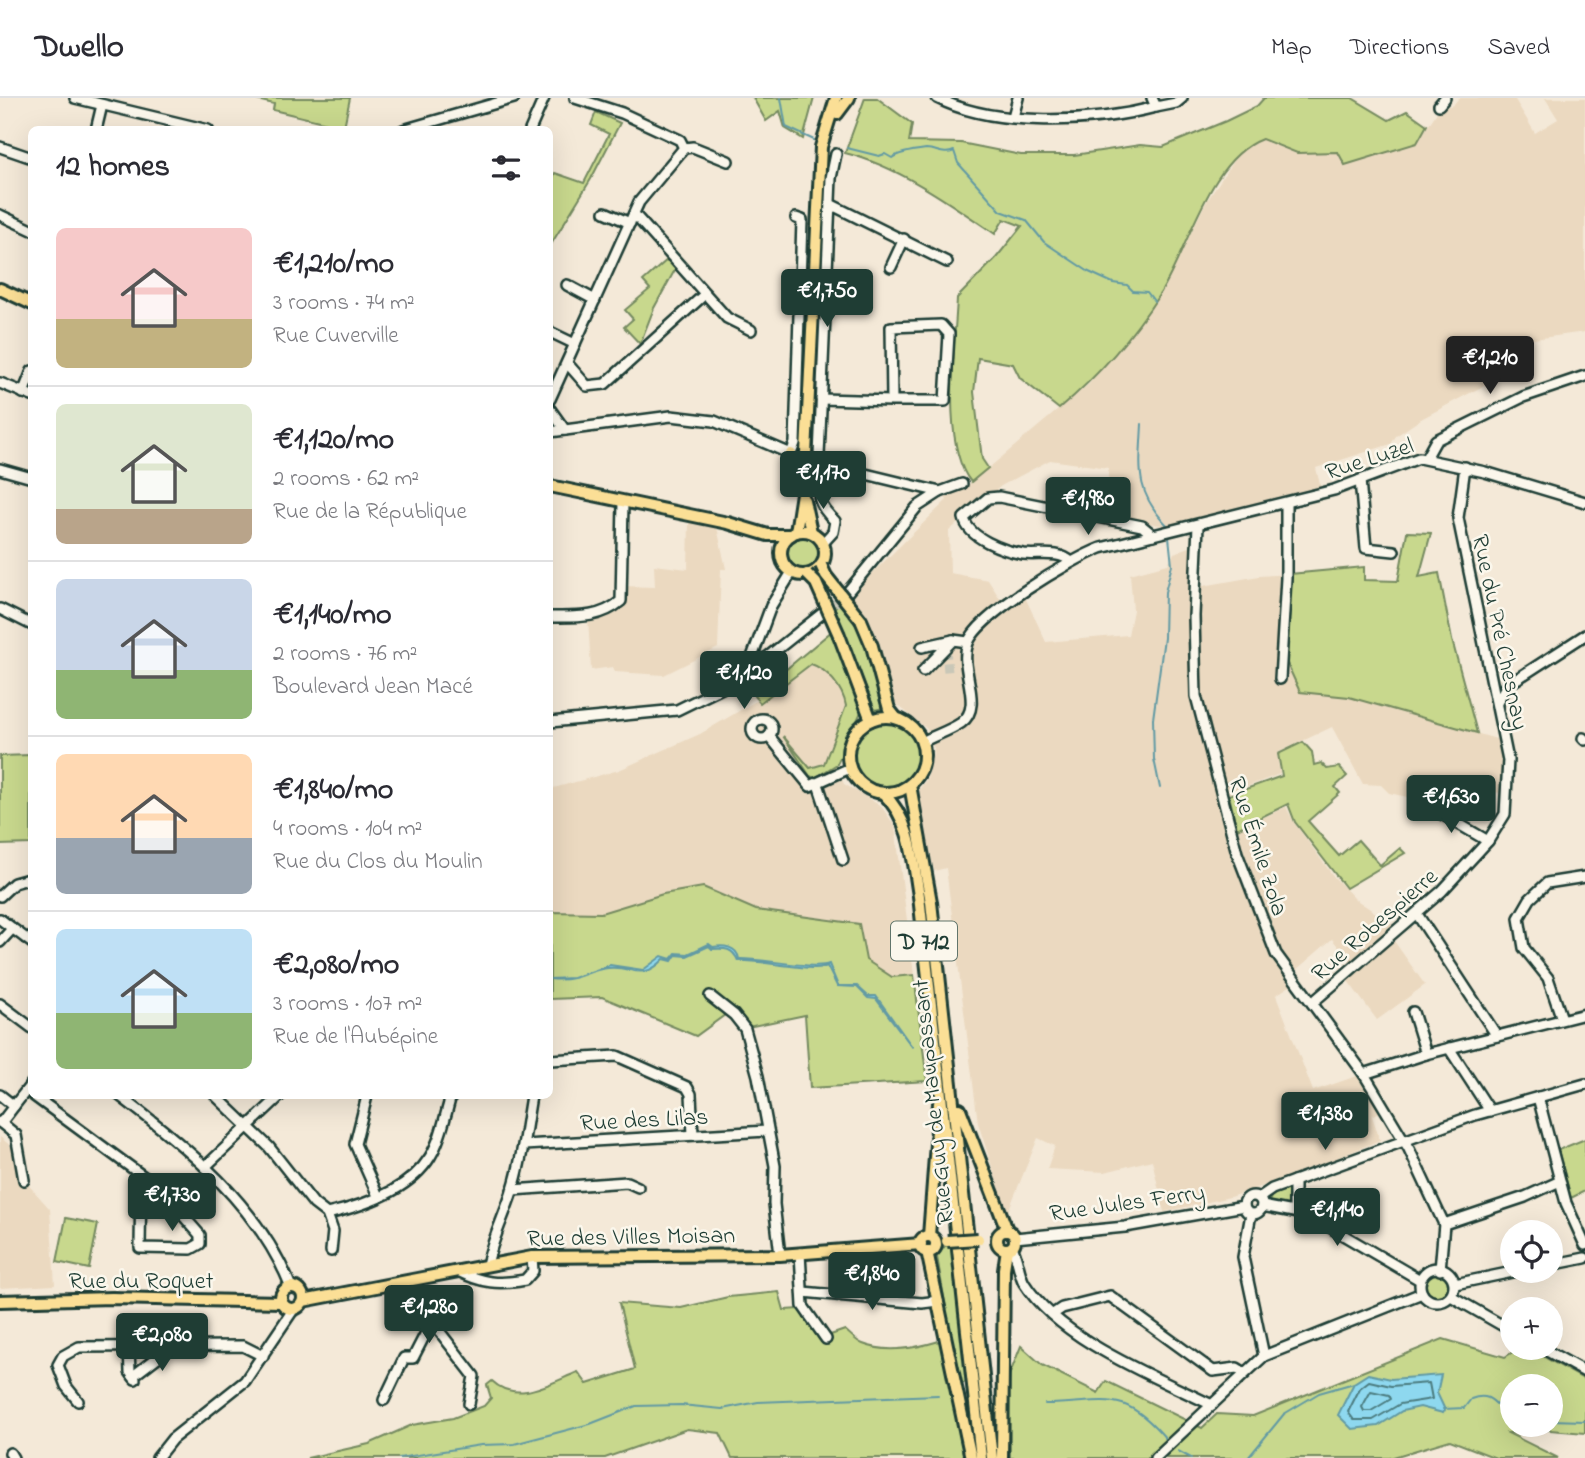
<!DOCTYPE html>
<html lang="en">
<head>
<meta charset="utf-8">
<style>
  body { margin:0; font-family:"Indie Flower",sans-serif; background:#f2f2f3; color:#2b2b33; height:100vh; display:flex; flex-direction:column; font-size:26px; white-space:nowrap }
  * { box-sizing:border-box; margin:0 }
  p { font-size:23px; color:#7c7c81 }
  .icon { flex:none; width:38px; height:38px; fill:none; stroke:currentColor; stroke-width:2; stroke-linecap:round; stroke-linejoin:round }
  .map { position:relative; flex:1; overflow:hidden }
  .details { position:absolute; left:28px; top:28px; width:525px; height:973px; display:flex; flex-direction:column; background:#fff; border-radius:10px; box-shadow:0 7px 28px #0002 }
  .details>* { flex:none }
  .tools { position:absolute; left:1500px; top:1122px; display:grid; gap:14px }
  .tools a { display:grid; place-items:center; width:63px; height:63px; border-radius:50%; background:#fff; box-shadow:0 7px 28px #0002; font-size:35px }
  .price { position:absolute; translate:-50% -60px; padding:0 16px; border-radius:7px; background:#1f3d34; color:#fff; font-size:23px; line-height:46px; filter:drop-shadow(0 2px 4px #0008) }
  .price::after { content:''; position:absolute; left:50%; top:42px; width:21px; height:16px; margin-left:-10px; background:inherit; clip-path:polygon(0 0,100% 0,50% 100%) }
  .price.active { background:#222; color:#fff }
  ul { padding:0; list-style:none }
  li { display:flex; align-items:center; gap:21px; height:175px; padding:0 28px }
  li+li { border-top:2px solid #e1e1e2 }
  li span { display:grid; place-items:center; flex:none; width:196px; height:140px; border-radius:10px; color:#555 }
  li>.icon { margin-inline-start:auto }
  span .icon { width:84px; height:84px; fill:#fffc; stroke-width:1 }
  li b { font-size:30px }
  h2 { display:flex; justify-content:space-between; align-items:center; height:84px; padding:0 28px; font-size:30px }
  header { display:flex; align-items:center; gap:42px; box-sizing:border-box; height:98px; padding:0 35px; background:#fff; border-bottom:2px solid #e1e1e2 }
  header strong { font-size:33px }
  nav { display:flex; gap:38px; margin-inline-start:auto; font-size:24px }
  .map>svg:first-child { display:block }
  .built { fill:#ebd9c0 }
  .green { fill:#c8d88d; stroke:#748a60; stroke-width:2; fill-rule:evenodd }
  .water { fill:#8ed8ef; stroke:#629aa4; stroke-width:2 }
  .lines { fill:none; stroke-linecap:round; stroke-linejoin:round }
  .shore { stroke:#4b7b7f; stroke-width:2 }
  .stream { stroke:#629aa4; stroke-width:2 }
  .minor-tunnel { stroke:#c9c7b7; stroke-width:9; stroke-dasharray:9 4.5; stroke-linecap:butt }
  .minor-casing { stroke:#1f3d34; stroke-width:14 }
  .major-casing { stroke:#1f3d34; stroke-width:16 }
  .minor { stroke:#fbf7ec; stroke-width:9 }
  .major { stroke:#fbdf96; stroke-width:10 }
  .major-bridge-casing { stroke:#1f3d34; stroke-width:16; stroke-linecap:butt }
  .major-bridge { stroke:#fbdf96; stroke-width:10 }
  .labels { text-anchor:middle; stroke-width:5; stroke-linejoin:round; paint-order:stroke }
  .shield { fill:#fbf7ec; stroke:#61756b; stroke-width:2 }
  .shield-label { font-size:23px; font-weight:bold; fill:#1f3d34 }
  .street-label { font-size:24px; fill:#1f3d34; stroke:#fbf7ec }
</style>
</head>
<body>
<header>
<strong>Dwello</strong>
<nav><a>Map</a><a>Directions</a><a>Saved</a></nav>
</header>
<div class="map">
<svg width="1585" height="1360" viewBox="0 0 1585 1360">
  <rect width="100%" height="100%" fill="#f4e9d8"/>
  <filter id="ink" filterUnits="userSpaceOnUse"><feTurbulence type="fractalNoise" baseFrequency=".0143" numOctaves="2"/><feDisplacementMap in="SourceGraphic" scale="14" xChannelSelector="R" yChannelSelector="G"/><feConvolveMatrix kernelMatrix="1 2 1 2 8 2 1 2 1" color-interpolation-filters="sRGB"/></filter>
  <g filter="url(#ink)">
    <g class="built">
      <path d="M1459,0H1514L1535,35L1558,21L1545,0H1585V234L1498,246L1502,278L1421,321L1396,338L1391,346L1316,370L1321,391L1229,416L1165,428L1109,418L1108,370L1050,362L1001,388L949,433L950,475L988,482L1008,513L1025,499L1046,544L1128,537L1133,512L1130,476L1168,466L1174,455L1192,448L1203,488L1259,478L1290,476L1300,593L1349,599L1500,642L1505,680L1501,695L1439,688L1430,704L1389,695L1381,687L1363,686L1332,629L1277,655L1280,676L1227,696L1236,732L1286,709L1295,726L1334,779L1355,801L1394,827L1387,833L1425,887L1377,922L1348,883L1351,864L1332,841L1296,872L1293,886L1276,897L1313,993L1357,978L1380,1014L1372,1018L1380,1042L1309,1072L1230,1099L1164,1114L1152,1062L1105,1074L1047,1071L1055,1048L1038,1040L1007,1116L978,1025L946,770L934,773L917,694L927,681L934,651L927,631L894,604L880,547L848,499L947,402L944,397L966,389L1089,286L1163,191L1205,106L1243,48L1262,41L1297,55H1329L1417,45L1439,11L1453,7Z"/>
      <path d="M689,423L717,429L726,471H721L718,550L664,577L615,574L613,569L591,572L588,519L621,503V488L655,489L654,467L688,471Z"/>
      <path d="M827,545L852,605L833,661L844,686L881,708L895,728L914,877L892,879L866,862L859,826L756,812L736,804L663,796L601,815L550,814V691L619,672L700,636L756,603Z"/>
      <path d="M0,1039L12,1049L24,1082L50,1111L55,1187L0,1190Z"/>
    </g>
    <g class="green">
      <path d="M248,0H350L344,29L273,12L274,6Z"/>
      <path d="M753,0H814L803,41L785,30L780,13L766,23Z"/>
      <path d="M865,0H877L912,26L909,44L961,45L1021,57H1074L1140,47L1163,49L1226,23L1257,8L1264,0H1352L1389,22L1407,13L1427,27L1417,45L1345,67L1338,54L1297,55L1262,41C1209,61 1189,149 1161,194C1133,238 1098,278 1059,311L1020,280L1013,266L978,260L974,294L982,361L988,370L971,384C941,348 955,247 957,200L996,160L1022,128L1004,121L995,136C950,105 898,68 845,55Z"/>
      <path d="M596,14L620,25L591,81L550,148V85L555,75L584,85L609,36L591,27Z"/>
      <path d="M668,161L676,170L654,210L640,246L624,229L633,221L625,212L650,191L643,183Z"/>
      <path d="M1407,434L1431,435L1419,479L1439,475L1452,542L1477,635L1349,599L1300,594L1285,561L1290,476L1364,469V482L1398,483Z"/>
      <circle cx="804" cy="455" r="16"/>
      <path d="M841,504L863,535L883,610L875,612L834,510Z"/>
      <path d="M832,533L855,588L861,614L837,666L815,680L810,678L783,638L810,670L824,666L846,608C843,590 827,571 811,566L760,605L754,598Z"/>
      <circle cx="886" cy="656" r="32"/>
      <path d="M1303,644L1312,654L1314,667L1321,665L1327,671L1339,669L1347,678L1335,689L1340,695L1308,723L1339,758L1358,742L1380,767L1400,750L1405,755L1346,790L1295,724L1288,706L1237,731L1229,697L1282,678L1278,656Z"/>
      <path d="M31,657V746L0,747V658Z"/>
      <path d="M703,789L756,812L859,826L866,862L892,879L914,877L927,983L810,990L805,917L748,929L725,917L696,938L602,899L550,901V814L601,815L663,796Z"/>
      <path d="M1585,1041V1093L1571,1100L1558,1052Z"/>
      <path d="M1291,1089L1292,1105L1289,1109L1268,1105L1274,1093Z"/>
      <path d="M66,1120L98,1126L89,1171L57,1164Z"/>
      <path d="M945,1148H951L968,1283L952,1290L964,1360H732L720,1335L687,1331L605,1360H307L369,1346L412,1327L453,1320L484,1308L491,1300L487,1287L492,1283C517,1307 552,1284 578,1274L587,1286L635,1271L619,1205L681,1210L728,1199L779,1194L784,1212L800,1211L819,1241L845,1232C850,1236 857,1244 863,1246C890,1257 926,1248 951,1239L937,1159Z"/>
      <circle cx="1437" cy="1187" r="13"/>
      <path d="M1443,1241L1505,1259L1519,1250H1528L1585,1282V1335L1538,1331L1508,1335L1558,1360H1496L1450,1342L1390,1360H1010L1009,1278L1021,1248L1042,1267L1098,1295L1106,1283L1202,1330L1217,1316L1253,1318ZM1512,1288H1550V1326H1512Z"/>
    </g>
    <g class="water">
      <path d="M709,846L713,849C723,847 737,848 739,861C760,860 815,872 829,866L838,888H857L868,898H876L913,950L876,901L868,900L857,889L837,888L827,868C817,875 755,861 738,863C733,850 725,850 712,851L709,848L687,858L676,857L672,863L664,861C641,885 633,867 608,870C583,873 580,884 550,881L573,880L610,867L643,872L662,858L671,861L676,855L688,856Z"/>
      <path d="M1368,1276L1391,1281L1441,1277L1437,1295L1445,1312L1443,1315L1420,1309L1402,1313L1378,1328L1352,1331L1338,1317L1354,1285Z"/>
    </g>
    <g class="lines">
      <g class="shore">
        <path d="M1369,1283L1391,1288L1429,1285L1432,1301L1400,1306L1373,1322H1354L1348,1314L1360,1290Z"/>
        <path d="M1371,1293L1389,1297L1391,1301L1371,1313H1364L1362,1309Z"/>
      </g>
      <g class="stream">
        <path d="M781,0L786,29L814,42"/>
        <path d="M847,50L879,58L885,56L892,60C898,55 918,52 926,51C936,51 944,58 954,53L958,65L1001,113L1026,122L1044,144L1089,174L1113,185L1127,187L1133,193L1147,194L1154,203"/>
        <path d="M1142,326C1140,370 1134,393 1167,427"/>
        <path d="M1160,690L1154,661L1153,621L1164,540L1165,494L1172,467L1169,439"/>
        <path d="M1045,1306C1108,1305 1122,1289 1167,1342"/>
        <path d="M1443,1311L1464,1310L1471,1301C1494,1292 1495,1311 1512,1319"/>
        <path d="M1550,1322L1585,1323"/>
        <path d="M1178,1353L1191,1360"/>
        <path d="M399,1360L481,1347L514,1346L590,1326L636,1308L681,1307L722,1311L758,1304L938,1297"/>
        <path d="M1248,1360L1284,1316L1319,1295L1354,1285"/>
      </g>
      <g class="minor-tunnel">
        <path d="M824,514L845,497"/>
        <path d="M946,551L948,574"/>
      </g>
      <defs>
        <g id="minor">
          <path d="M75,0L208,32"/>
          <path d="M575,0L622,15L680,42L684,50"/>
          <path d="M937,0C995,30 1094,25 1156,9"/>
          <path d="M1152,0L1156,9L1176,5L1182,0"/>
          <path d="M1439,7L1445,0"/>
          <path d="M1013,19L1018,0"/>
          <path d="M96,32L102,7"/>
          <path d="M403,32L514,0"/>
          <path d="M530,32L544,0"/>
          <path d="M0,49L32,60"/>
          <path d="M684,50L693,49L728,63"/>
          <path d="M830,106L947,164"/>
          <path d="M605,114L630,125"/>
          <path d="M634,116L727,220L751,232"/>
          <path d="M0,117L32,132"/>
          <path d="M891,169L904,141"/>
          <path d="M567,187L595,202"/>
          <path d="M550,234L575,246"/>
          <path d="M567,265L587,288L605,286L705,196"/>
          <path d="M0,285L32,298"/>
          <path d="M23,295L32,273"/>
          <path d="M550,301L639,104L684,50"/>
          <path d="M821,301L892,303L891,229L941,227L949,236L945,303H892"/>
          <path d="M550,311L565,332"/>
          <path d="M550,334L671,318L714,323L791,356L795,345L802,122L796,120"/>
          <path d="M1426,360L1436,342L1523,299L1585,278"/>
          <path d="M0,371L32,380"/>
          <path d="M824,371H845L940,394L962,386"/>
          <path d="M1360,382L1366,450L1394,453"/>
          <path d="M1198,427L1194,518L1196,598L1237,755L1276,856L1364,976L1409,1051L1444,1126L1440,1172"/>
          <path d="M823,445L833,434L835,423C804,394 830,388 819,358L831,80L836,56"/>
          <path d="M1071,464C1059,452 1038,458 1023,456C1004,453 968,440 964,420L988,400L999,399L1142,428L1153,437"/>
          <path d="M845,497L917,409L940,394"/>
          <path d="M0,511L32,527"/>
          <path d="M550,519C576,519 600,521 621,503L623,404"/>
          <path d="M922,549L953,542L968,544"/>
          <path d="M753,560L765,561L824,514"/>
          <path d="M923,573L953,542"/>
          <path d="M1280,581L1286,480V405"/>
          <path d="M1497,605L1506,588L1585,537"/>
          <circle cx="762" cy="631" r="10"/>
          <path d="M550,624L677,612L724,589L748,570L771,508L792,474"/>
          <path d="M769,638L810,688L850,670"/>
          <path d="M1583,640L1585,642"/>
          <path d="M922,644C935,637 949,633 961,625C985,608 958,571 968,545C978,517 1072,461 1101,450L1334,392L1419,360L1485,374L1585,404"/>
          <path d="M818,686L843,762"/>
          <path d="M1426,707L1488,743"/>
          <path d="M0,798L14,785L32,780"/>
          <path d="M1417,816L1497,938"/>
          <path d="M0,821L32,845"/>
          <path d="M0,844L12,831"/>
          <path d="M710,898L734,917L745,931L758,978L775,1068L774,1106L780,1157"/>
          <path d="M1312,905L1442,793L1488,743L1505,716L1508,662L1458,420L1465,369"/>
          <path d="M0,906L32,930"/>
          <path d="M1413,914L1426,956"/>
          <path d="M1562,921L1548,880L1524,850L1519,820L1530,801L1547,785L1585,779"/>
          <path d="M1449,950L1490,1013"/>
          <path d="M550,962L617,958L687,989L691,996L693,1037"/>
          <path d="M1364,976L1426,956L1585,916"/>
          <path d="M0,997L14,1008L32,985"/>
          <path d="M34,998L159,1090L200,1137V1146L191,1151L140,1150L141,1077"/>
          <path d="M120,998C187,1049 259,1108 291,1189"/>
          <path d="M216,998L269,1049L314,1106L327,1116C363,1108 409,1093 430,1059C441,1041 445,1018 451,998"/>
          <path d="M367,998L355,1046L378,1098"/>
          <path d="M1538,999L1566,1105L1585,1147"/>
          <path d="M0,1024L16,1037L24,1082"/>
          <path d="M1,1025L14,1008"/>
          <path d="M524,1047L767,1033"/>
          <path d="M205,1069L280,998"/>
          <path d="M1294,1083V1113"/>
          <path d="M512,1092L627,1084L638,1089"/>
          <circle cx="1253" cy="1107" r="9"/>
          <path d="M1259,1100L1272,1091L1475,1017L1585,986"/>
          <path d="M1262,1108L1309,1117L1420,1182"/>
          <path d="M327,1116L333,1133L331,1153"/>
          <path d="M1251,1116L1243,1159L1264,1258"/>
          <path d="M1444,1126L1525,1099L1560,1083"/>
          <path d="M1015,1140L1125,1129L1244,1108"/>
          <path d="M1012,1149C1018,1160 1018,1173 1024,1185C1060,1242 1153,1278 1212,1307"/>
          <path d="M800,1155L803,1208L826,1241"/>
          <path d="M487,1167C493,1138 507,1113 515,1084C523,1056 526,1027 531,998"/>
          <path d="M1550,1167L1585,1160"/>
          <circle cx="1437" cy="1187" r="17"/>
          <path d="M458,1173C482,1185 498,1187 525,1182L533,1173L532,1159"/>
          <path d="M402,1185L474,1278L469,1306"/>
          <path d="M1455,1186L1522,1172"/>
          <path d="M803,1194L922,1205L938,1203"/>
          <path d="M1451,1198L1512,1233"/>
          <path d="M1053,1216L1062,1210L1110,1198L1213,1273L1237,1270L1245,1275"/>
          <path d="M129,1249L130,1274L135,1281"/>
          <path d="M1542,1250L1585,1274"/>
          <path d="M133,1278L171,1249"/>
          <path d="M384,1302L404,1260H413L431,1225"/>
          <path d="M78,1303L66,1288L58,1267L63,1258L79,1249L243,1248L263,1258"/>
          <path d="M10,1355L13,1360"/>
          <path d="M157,1360L172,1341L245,1283L293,1212"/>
          <path d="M1155,1360L1264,1258L1422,1195"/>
        </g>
        <g id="major">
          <path d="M837,16L849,0"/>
          <path d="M0,191L32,206"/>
          <path d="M791,356L802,384"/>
          <path d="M550,388L728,425L768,437H791"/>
          <path d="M804,402L811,434"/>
          <circle cx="803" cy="455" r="22"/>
          <path d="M796,434L805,376L821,49L836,0"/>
          <path d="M861,522L872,548L889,611L896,620"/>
          <path d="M839,537L871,622"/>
          <circle cx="886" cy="657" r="38"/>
          <path d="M910,687L931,804L992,1360"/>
          <path d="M883,695C911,722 913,761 919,798L981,1360"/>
          <path d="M960,1011L1007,1132"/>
          <circle cx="1006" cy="1142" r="9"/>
          <path d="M929,1138L939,1005"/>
          <circle cx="928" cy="1146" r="8"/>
          <path d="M927,1153L971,1360"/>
          <circle cx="292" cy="1200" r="11"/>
          <path d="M0,1203L112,1200L281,1204"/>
          <path d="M303,1203L532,1159L780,1157L921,1146"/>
          <path d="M1002,1360L1004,1171L1007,1151"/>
        </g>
      </defs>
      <use href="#minor" class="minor-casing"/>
      <use href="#major" class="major-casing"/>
      <use href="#minor" class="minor"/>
      <use href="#major" class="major"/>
      <defs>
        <g id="major-bridge">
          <path d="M821,467L826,478L861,522"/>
          <path d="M807,476L816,485L839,537"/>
          <path d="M947,1143L978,1141"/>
        </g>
      </defs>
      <use href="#major-bridge" class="major-bridge-casing"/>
      <use href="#major-bridge" class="major-bridge"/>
    </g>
  </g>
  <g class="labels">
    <rect class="shield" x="891" y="823.5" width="66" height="39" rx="5"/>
    <g class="shield-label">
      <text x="924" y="851">D 712</text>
    </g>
    <g class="street-label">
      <text transform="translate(1369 360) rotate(-18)" y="8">Rue Luzel</text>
      <text transform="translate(1501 534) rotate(78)" y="8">Rue du Pré Chesnay</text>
      <text transform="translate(1259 748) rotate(72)" y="8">Rue Émile Zola</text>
      <text transform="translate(1374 826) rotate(-41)" y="8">Rue Robespierre</text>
      <text transform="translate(932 1004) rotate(-96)" y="8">Rue Guy de Maupassant</text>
      <text transform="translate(644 1021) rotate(-3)" y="8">Rue des Lilas</text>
      <text transform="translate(1127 1104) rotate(-8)" y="8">Rue Jules Ferry</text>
      <text transform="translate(631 1138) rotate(-1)" y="8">Rue des Villes Moisan</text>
      <text x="141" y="1190">Rue du Roquet</text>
    </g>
  </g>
</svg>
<div class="tools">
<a><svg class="icon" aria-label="locate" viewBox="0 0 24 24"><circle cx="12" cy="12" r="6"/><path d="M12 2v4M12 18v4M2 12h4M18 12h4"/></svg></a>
<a>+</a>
<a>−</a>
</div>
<b class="price" style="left:827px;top:231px">€1,750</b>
<b class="price active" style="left:1490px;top:298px">€1,210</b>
<b class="price" style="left:823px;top:413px">€1,170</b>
<b class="price" style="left:1088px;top:439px">€1,980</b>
<b class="price" style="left:744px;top:613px">€1,120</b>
<b class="price" style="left:1451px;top:737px">€1,630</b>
<b class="price" style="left:1325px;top:1054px">€1,380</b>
<b class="price" style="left:172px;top:1135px">€1,730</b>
<b class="price" style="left:1337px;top:1150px">€1,140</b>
<b class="price" style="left:872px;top:1214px">€1,840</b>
<b class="price" style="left:429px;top:1247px">€1,280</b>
<b class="price" style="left:162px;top:1275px">€2,080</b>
<section class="details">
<h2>12 homes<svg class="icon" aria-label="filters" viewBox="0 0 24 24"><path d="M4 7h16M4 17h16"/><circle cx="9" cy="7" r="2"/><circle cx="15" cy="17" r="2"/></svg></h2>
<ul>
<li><span style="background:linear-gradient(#f6c9c9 65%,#c2b280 0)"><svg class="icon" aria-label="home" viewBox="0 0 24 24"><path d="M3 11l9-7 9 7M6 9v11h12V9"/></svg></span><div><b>€1,210/mo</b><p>3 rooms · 74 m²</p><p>Rue Cuverville</p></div></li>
<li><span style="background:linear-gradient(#dfe7d0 75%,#b9a48a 0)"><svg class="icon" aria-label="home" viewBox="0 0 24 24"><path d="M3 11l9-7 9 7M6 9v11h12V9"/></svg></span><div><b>€1,120/mo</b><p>2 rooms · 62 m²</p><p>Rue de la République</p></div></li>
<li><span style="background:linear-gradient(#c9d6e8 65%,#8fb573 0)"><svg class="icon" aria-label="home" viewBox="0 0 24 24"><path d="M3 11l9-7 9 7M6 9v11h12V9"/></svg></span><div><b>€1,140/mo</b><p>2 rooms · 76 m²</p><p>Boulevard Jean Macé</p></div></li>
<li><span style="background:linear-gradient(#ffd9b3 60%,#9aa5b1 0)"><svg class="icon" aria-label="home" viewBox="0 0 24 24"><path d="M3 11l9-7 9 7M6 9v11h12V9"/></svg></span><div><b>€1,840/mo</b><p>4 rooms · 104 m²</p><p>Rue du Clos du Moulin</p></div></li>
<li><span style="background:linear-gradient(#bfe0f5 60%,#8fb573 0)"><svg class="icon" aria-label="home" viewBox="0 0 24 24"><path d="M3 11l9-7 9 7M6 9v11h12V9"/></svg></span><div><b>€2,080/mo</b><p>3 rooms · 107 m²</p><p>Rue de l'Aubépine</p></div></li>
</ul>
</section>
</div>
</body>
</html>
